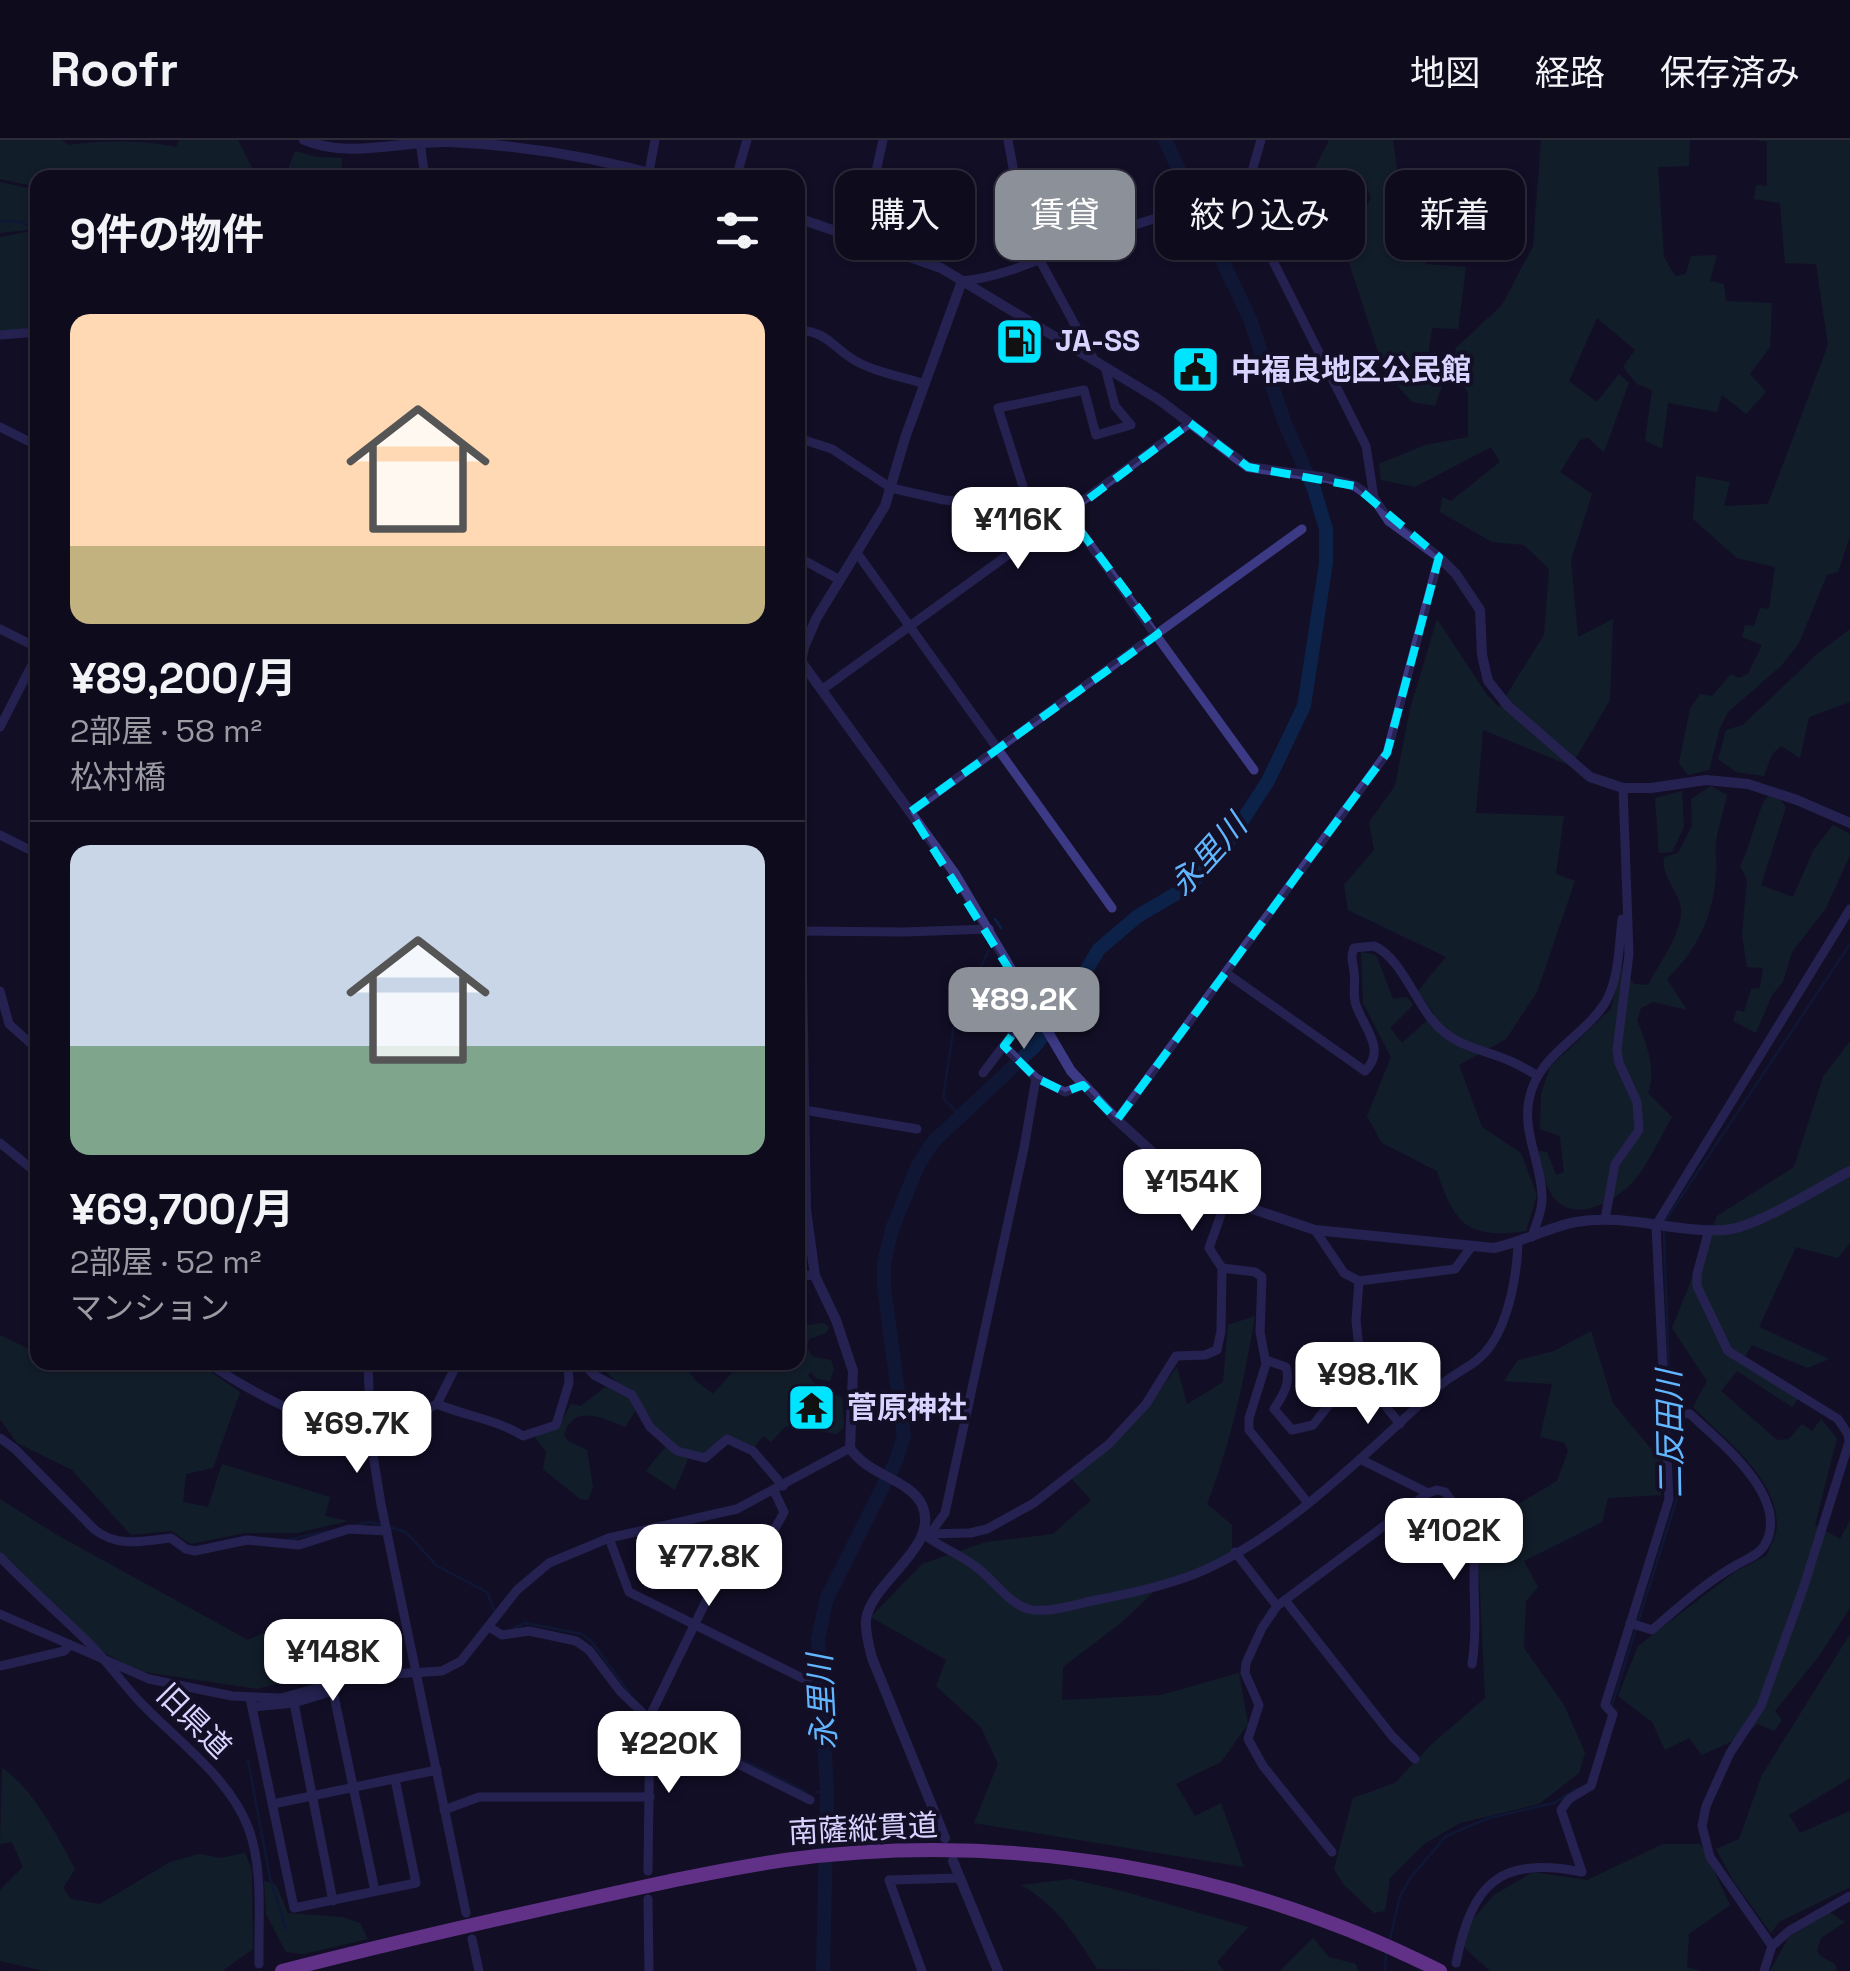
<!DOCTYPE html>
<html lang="ja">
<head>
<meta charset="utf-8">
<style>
  body { margin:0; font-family:"Space Grotesk","Noto Sans JP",sans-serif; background:#171425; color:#f1f3f6; height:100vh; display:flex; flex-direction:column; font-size:38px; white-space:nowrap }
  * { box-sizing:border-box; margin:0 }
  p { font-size:32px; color:#9b9ba3 }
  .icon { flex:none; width:55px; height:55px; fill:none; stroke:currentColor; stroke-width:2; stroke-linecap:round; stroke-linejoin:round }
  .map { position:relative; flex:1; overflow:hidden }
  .drawer { position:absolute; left:30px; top:30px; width:775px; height:1200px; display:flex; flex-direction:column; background:#0e0b1c; border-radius:20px; box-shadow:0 2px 8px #0004,0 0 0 2px #2e2b3b }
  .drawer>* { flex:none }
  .banner { position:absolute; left:835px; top:30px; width:865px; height:90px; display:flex; gap:20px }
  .price { position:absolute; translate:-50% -85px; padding:0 22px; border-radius:20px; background:#fff; color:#222; font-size:32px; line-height:65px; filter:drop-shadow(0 2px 5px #0008) }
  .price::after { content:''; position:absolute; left:50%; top:60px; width:30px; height:22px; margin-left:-15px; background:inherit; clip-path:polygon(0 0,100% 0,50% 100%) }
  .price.active { background:#8c9099; color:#fff }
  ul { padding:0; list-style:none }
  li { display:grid; align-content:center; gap:20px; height:530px; padding:0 40px }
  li+li { border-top:2px solid #2e2b3b }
  li span { display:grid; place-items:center; height:310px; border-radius:20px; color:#555 }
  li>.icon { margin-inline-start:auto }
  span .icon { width:180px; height:180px; fill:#fffc; stroke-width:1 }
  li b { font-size:42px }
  h2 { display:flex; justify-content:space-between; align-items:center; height:120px; padding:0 40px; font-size:42px }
  .tag { padding:0 35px; border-radius:20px; background:#0e0b1c; box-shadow:0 2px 8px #0004,0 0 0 2px #2e2b3b; font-size:35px; line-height:90px }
  .tag.active { background:#8c9099; color:#fff }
  header { display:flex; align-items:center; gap:60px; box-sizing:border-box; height:140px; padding:0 50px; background:#0e0b1c; border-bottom:2px solid #2e2b3b }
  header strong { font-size:48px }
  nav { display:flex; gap:55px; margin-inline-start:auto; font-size:35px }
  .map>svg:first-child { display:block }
  .green { fill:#12302f }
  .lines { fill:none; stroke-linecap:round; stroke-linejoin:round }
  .stream { stroke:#0c2248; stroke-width:2.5 }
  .river { stroke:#0c2248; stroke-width:14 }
  .minor { stroke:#3d3a85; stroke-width:9 }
  .tertiary { stroke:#3d3a85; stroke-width:10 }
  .primary { stroke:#c25bff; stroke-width:14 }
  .marked { fill:none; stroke:#00e5ff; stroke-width:8; stroke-dasharray:20 12; stroke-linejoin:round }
  .labels { text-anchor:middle; stroke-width:8; stroke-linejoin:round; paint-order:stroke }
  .poi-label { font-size:30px; font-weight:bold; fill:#d9d4ff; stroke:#130f26; text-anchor:start }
  .street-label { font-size:30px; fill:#d9d4ff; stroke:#130f26 }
  .water-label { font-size:32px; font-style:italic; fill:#62b6ff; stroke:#130f26 }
</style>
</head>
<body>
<header>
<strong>Roofr</strong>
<nav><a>地図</a><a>経路</a><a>保存済み</a></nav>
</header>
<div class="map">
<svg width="1850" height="1831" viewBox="0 0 1850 1831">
  <rect width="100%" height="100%" fill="#130f26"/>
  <g class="green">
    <path d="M0,0H62L68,5C101,0 143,0 176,7L179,0H238L257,37L38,38L37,47L0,39Z"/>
    <path d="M1329,0H1393L1403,72L1426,124L1466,127L1458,189L1432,188L1427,226L1446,234L1435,266L1412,262L1384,230L1343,104L1371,58L1364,39L1318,70L1307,96L1286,85Z"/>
    <path d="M1541,0H1690L1689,26L1658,27L1664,117L1675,136L1686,134L1691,116L1717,115L1710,141L1724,144L1726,161L1772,163L1770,207L1750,234L1766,252L1746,274L1722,255L1717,272L1668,263L1662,309L1645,300L1652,250L1637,244L1623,227L1635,210L1597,178L1569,241L1597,262L1619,234L1629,243L1604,312L1588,298L1580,300L1560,332L1592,354L1571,420L1578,497L1613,479L1610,560L1571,626L1483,590L1476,673L1564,676L1556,734L1575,741L1537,852L1506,899L1459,925L1482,987L1521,1013L1537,1055L1526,1091C1468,1099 1455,1086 1437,1031L1382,1003L1367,976L1391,917L1363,863L1361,812L1376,815L1393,859L1407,857L1413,865L1390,888L1402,903L1434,874L1418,851L1446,817L1348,770L1344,745L1374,710L1369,682L1395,646L1410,569L1437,479L1487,555L1499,567L1544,495L1549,429L1524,405L1492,402L1440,372L1442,357L1451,361L1500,322L1491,307L1415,347L1381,340L1379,324L1425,305L1468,297V252L1452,231L1456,208L1502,165L1533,106Z"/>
    <path d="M1755,0H1850V396L1838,432L1827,435L1799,503L1781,526L1728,572L1720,588L1709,630L1688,635L1679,623L1690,569L1700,554L1712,556L1731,534L1739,538L1748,534L1762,505L1742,497L1745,485L1754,486L1760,468L1769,469L1775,427L1737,418L1693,379L1696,336L1730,342L1724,366L1768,364L1828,205L1816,124L1785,123L1780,63L1754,59L1756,45L1767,46V2Z"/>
    <path d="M295,11L317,17L342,18L341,37H285Z"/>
    <path d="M0,42L37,50V89L0,93Z"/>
    <path d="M26,92L37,93V189L0,191V97Z"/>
    <path d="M1850,489V562L1809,577L1800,618L1781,606L1772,614L1764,636L1736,632L1718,619L1726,590L1743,585L1816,515Z"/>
    <path d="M1711,646L1727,655C1724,670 1718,686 1716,702C1715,712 1717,723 1716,734C1713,777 1697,810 1667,839L1687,870L1653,862L1641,868L1637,880C1646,903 1657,929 1648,953L1672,977C1661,996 1652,1015 1640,1033C1622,1059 1570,1091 1549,1050C1543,1039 1541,1024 1538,1011L1547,1012L1556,1035L1564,1032L1560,996L1540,989L1541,954L1550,927L1611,869L1621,828L1634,844L1648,845C1659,824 1682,794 1681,770C1680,752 1661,737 1664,717L1678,713L1692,686L1691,659Z"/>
    <path d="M1682,651L1684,687L1672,712L1659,713L1655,658Z"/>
    <path d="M1768,656L1781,660L1786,667L1761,745L1793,757L1814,709L1833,685L1850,694V715L1826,768L1792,812L1783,842L1772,855L1756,893L1733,881L1737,870L1744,872L1751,849L1760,848L1763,828L1747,827L1742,795L1747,739L1740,726C1752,705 1756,671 1768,656Z"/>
    <path d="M1850,901V1103L1838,1118L1796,1107L1759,1187L1829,1219L1808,1228L1752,1205L1741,1224L1799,1258L1792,1267L1737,1231L1721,1251L1777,1300L1789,1299L1802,1284L1812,1291L1821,1279L1837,1298L1815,1385L1840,1399L1850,1380V1468L1819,1516L1775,1571L1782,1580L1774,1591L1758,1584L1743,1596L1702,1615L1689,1598L1665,1610L1652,1582L1618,1556L1638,1506L1735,1432L1767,1415C1770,1406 1777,1395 1777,1385C1778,1338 1723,1298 1693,1267L1707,1241L1672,1188L1717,1076L1794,1027L1823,937Z"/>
    <path d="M1255,1176C1244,1241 1231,1303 1207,1364L1232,1385V1414L1163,1443L1122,1482L1063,1527L1062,1560L1161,1555L1239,1533L1248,1584L1221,1622L1176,1644L1195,1676L1221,1663L1244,1727L974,1683L998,1624L981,1587L936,1546L946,1520L871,1477L922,1424L986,1402L1053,1394L1091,1360L1072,1339L1159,1251L1177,1227L1187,1264L1223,1242L1228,1185Z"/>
    <path d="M798,1182L800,1186L824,1183L829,1187L826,1193L809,1199L807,1208L813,1217L831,1220L834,1229L830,1241L817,1239L811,1232L808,1235L820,1250L842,1257L844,1287L837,1294L786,1286L771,1302L763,1296L755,1307L723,1296L704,1315L691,1312L675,1350L646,1331L665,1307L650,1277L636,1270L625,1287C603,1278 573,1263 564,1295L568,1301L587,1310L593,1347L588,1360L580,1359L543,1329L546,1312L535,1297L562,1281L571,1264L581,1266L605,1247L617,1250L620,1245L604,1230L606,1223H616L622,1229L629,1223H683L696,1241L713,1254L741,1223L798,1222Z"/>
    <path d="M1591,1191L1613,1263L1661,1321V1355L1608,1358L1602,1382L1524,1421L1538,1447L1526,1461L1524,1508L1564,1565L1585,1613L1579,1633L1539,1664L1460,1683L1424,1704L1390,1738L1385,1771L1374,1773L1344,1745L1334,1729L1353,1658L1395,1643L1432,1604L1485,1558L1477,1389L1557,1341L1568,1311L1565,1303L1540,1297L1552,1244L1504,1241L1518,1220L1554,1211Z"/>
    <path d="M0,1195L37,1213L38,1222L198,1223L240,1252L213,1328L186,1334L183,1362L208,1367L222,1324L330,1357L325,1376L348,1381L297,1393H245L191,1404L171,1391L131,1395L72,1330L17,1303L0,1279Z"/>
    <path d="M0,1359L57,1395L248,1500L295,1479L350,1524L257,1549L138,1531L103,1512L0,1413Z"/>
    <path d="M1850,1494V1638L1789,1675L1800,1693L1850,1671V1747L1779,1782L1771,1793L1734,1742L1716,1709L1739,1699L1762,1635Z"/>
    <path d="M2,1628C32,1647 58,1697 75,1729L63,1748L71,1759L100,1764L170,1722L199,1714L221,1718L245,1713L252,1730L253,1809L222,1831H44L0,1821V1750L23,1727L12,1702L0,1704Z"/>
    <path d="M1663,1704H1701L1730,1765L1689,1794L1687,1827L1700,1831H1490L1465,1808V1796L1473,1779L1494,1755L1533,1732L1587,1740Z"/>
    <path d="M1071,1739L1126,1752L1248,1787L1217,1822L1224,1831L1097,1829C1076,1796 1056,1764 1021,1745Z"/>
    <path d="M264,1741L276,1745L288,1773L342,1777L360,1783L368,1799L304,1814L286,1812L266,1774Z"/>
    <path d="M1829,1772L1845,1782L1821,1798L1817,1810L1820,1816L1835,1824L1837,1831H1770L1789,1797Z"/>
    <path d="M1313,1798L1329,1817L1356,1824L1358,1831H1280Z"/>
  </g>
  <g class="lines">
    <g class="stream">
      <path d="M0,81L21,82L38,90"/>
      <path d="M995,779L1001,788"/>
      <path d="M959,974L943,958L955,879L989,810"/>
      <path d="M1665,1081L1850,804"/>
      <path d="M1664,1089L1670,1270"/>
      <path d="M355,1385L370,1382L381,1385"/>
      <path d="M389,1387L406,1392L437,1426L487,1452L494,1470"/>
      <path d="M287,1400L328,1391"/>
      <path d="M514,1488L525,1483L582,1494L592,1502L630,1554"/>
      <path d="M1612,1565L1677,1358L1671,1278"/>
      <path d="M655,1575L806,1652"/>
      <path d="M248,1620L270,1738L286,1789"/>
      <path d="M816,1652L827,1651"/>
      <path d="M1390,1799L1400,1756L1411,1737L1446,1696L1489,1678L1554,1663L1578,1648"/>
      <path d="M1385,1831L1386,1811"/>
    </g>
    <path class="river" d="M823,1831L827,1651L818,1499L827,1458L896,1321L904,1296L884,1147V1123L892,1089L918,1025L934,1001L1033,908L1055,882L1099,809L1138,776L1189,746L1209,725L1229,701L1268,641L1304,566L1326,423V389L1314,349L1285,284L1250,179L1165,0"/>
    <g class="minor">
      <path d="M1008,0L1025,93L1093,218"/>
      <path d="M1261,0L1248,45L1256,69L1273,121L1366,306L1374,358"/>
      <path d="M420,1L425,38"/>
      <path d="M649,32L655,0"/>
      <path d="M736,38L747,0"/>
      <path d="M861,99L883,0"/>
      <path d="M962,141C1007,137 1052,113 1095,98C1146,80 1199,67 1248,45"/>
      <path d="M798,190C828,192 831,206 854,220C874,232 903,237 925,244"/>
      <path d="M0,195L38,192"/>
      <path d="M0,287L38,306"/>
      <path d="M798,298L832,309L891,348L944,360L1003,365L1027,359"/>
      <path d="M1068,374L1254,630"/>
      <path d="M1042,390L1027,359L998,268L1084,250L1096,295L1131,285L1115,266L1105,227"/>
      <path d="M857,413L1112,768"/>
      <path d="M798,417L840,440"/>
      <path d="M0,489L38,508"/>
      <path d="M823,549L1190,283"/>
      <path d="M0,587L38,513"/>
      <path d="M910,672L1302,389"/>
      <path d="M0,695L38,714"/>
      <path d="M799,791L904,792L989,789"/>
      <path d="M1226,833L1365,931C1387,910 1364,888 1356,865C1352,854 1356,843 1354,832C1353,821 1350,818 1354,808L1374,806C1404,819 1417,871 1444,892C1463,908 1488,911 1510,921C1520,925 1529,931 1538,936"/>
      <path d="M0,851L9,884L38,910"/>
      <path d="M1004,906L1036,938L1065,952L1083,945"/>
      <path d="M983,933L1033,867"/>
      <path d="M804,970L917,989"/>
      <path d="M1117,980L1387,613L1439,417"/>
      <path d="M0,1003L38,1034"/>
      <path d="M1605,1079L1615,1024L1639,990L1637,962L1619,923L1617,910L1629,814L1623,648"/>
      <path d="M1315,1090L1344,1133L1359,1141L1356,1180L1362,1237L1400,1284"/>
      <path d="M1709,1090L1697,1134V1146L1728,1211L1838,1279L1848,1294L1849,1302L1804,1446L1761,1566L1730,1613L1706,1666L1702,1686L1710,1717L1772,1806"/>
      <path d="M1532,1097C1535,1086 1542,1072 1542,1060C1543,1026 1522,994 1529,960C1537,915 1583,898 1605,863C1619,840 1619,805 1622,779"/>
      <path d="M1222,1128L1255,1132L1262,1137L1260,1192L1266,1224L1249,1278V1290L1308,1363"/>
      <path d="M798,1134L815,1136"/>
      <path d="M1359,1141L1455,1129L1472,1106"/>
      <path d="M1266,1220L1286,1227C1291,1244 1283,1255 1274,1269L1292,1290L1313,1285L1351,1237H1362"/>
      <path d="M207,1222C258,1258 314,1281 371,1303"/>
      <path d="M368,1222L371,1303L381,1364L466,1773"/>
      <path d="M582,1222L594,1235L632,1255L650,1287L677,1311L705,1318L727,1299L753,1311L783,1346"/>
      <path d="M437,1264C466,1276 498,1280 523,1296L556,1285L569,1243L568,1222"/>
      <path d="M371,1271L410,1277L437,1264L458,1222"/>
      <path d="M0,1298L15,1309L95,1390C119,1408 143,1401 171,1398L186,1409L195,1411L247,1400L299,1405L349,1389L387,1391"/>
      <path d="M1360,1319L1428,1353"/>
      <path d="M923,1394C940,1407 959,1414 975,1426C992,1438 1008,1463 1028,1469C1047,1474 1077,1464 1096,1460C1123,1455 1158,1447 1184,1438C1274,1407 1369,1311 1438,1247C1456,1231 1477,1226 1491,1205C1509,1179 1517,1135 1518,1103"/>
      <path d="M923,1394L970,1393L987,1389L1034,1363L1109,1304L1146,1264L1176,1216L1205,1215L1217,1210L1221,1191L1222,1128L1209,1108L1226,1060"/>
      <path d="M930,1394L945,1373L1024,1008L1036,938"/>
      <path d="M609,1398L629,1452L808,1541"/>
      <path d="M1235,1412L1277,1466"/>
      <path d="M0,1417C29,1447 59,1474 88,1502C108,1522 124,1546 144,1566C180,1603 229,1638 248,1687C264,1729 258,1780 259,1824"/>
      <path d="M1285,1460L1392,1596L1415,1619"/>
      <path d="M0,1474L149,1539L232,1556L281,1558L360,1536L442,1531L461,1521L517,1450L549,1423L609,1398L737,1369L850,1308"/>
      <path d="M1630,1483L1652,1490C1680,1466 1706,1442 1738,1424C1747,1419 1758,1415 1764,1406C1793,1359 1719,1301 1690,1274L1664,1272"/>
      <path d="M489,1487L502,1495L529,1491L576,1501L589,1510L620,1551L650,1580L810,1660"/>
      <path d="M0,1526L64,1511L70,1505"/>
      <path d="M250,1558L294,1768L416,1743L395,1639"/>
      <path d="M294,1563L333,1761"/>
      <path d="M253,1567L294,1563L333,1551L375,1751"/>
      <path d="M273,1664L437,1630"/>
      <path d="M444,1670L479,1657H650"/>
      <path d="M1332,1712L1263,1626L1248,1599L1259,1565L1245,1533L1246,1523L1262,1488L1277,1466L1428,1353L1437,1350L1445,1352L1476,1394C1470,1438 1479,1481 1472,1524"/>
      <path d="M648,1731L650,1576L726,1420L760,1413L781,1378L784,1372L774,1351"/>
      <path d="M648,1759L649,1831"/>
      <path d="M472,1799L479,1831"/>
      <path d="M1456,1823C1472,1743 1499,1716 1582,1732L1561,1670L1569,1659L1591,1646L1613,1574L1605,1565L1669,1359L1656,1085L1850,769"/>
      <path d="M922,1831L889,1740L960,1738"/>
      <path d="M1764,1831L1772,1806L1789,1791L1850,1756"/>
    </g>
    <g class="tertiary">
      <path d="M304,0C349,19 401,1 448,2C521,5 599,18 668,38"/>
      <path d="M798,78L941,128L1158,259L1248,327L1327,338L1355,346L1375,360L1389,381L1439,417L1456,434L1480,470L1482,515L1488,541L1508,566L1590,637L1623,648H1651L1706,640L1748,644L1797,660L1850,683"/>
      <path d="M800,520L955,734L1071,931L1117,980L1182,1039L1226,1060L1315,1090L1494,1108C1523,1102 1548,1087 1576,1082C1625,1073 1675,1093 1724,1090C1754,1089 1821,1046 1850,1031"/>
      <path d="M798,538L804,507L816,479L885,366L905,298L962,141"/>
      <path d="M798,605L806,1070L815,1136L836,1180L853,1231L850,1308C868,1336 910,1339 922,1365C941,1407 871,1441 866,1480C865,1492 869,1506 872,1518L945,1698"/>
      <path d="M953,1721L998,1831"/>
    </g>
    <path class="primary" d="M282,1831C383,1805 483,1782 584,1760C651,1745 718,1730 785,1720C1010,1690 1238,1729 1440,1831"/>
  </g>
  <path d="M0 0H1850V1831H0ZM1190,283L1248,327L1355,346L1439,417L1387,613L1117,980L1083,945L1065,952L1036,938L1004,906L1033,867L910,672L1158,494L1068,374Z" fill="#130f26" fill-opacity=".55" fill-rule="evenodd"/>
  <path class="marked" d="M1190,283L1248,327L1355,346L1439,417L1387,613L1117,980L1083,945L1065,952L1036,938L1004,906L1033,867L910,672L1158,494L1068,374Z"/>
  <defs>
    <symbol id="fuel-square" viewBox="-11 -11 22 22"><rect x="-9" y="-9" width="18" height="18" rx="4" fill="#00e5ff" stroke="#130f26"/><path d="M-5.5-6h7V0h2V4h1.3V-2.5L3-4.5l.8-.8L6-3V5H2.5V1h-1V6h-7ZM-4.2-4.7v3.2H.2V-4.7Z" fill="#111"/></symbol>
    <symbol id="civic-square" viewBox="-11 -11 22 22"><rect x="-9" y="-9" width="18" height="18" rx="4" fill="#00e5ff" stroke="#130f26"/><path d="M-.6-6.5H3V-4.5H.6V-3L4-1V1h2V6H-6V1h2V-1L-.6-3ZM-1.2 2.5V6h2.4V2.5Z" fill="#111"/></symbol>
    <symbol id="temple-square" viewBox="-11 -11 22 22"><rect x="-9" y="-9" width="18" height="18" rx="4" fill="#00e5ff" stroke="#130f26"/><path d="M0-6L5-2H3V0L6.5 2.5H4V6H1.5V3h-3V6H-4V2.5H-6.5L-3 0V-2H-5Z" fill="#111"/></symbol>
  </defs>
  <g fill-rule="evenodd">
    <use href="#fuel-square" x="992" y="174" width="55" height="55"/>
    <use href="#civic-square" x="1168" y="202" width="55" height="55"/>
    <use href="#temple-square" x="784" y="1240" width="55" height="55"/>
  </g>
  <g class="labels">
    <g class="poi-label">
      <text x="1055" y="211">JA-SS</text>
      <text x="1231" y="240">中福良地区公民館</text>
      <text x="847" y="1278">菅原神社</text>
    </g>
    <g class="street-label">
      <text transform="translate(194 1581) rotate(45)" y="10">旧県道</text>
      <text transform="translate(863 1689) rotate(-3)" y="10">南薩縦貫道</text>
    </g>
    <g class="water-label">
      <text transform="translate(1208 715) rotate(-48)" y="11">永里川</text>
      <text transform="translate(1670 1294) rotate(-91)" y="11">二反田川</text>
      <text transform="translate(822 1562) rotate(-93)" y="11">永里川</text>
    </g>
  </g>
</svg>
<b class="price" style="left:1018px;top:432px">¥116K</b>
<b class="price active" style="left:1024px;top:912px">¥89.2K</b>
<b class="price" style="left:1192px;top:1094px">¥154K</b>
<b class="price" style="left:1368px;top:1287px">¥98.1K</b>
<b class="price" style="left:357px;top:1336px">¥69.7K</b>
<b class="price" style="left:1454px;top:1443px">¥102K</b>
<b class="price" style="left:709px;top:1469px">¥77.8K</b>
<b class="price" style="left:333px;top:1564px">¥148K</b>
<b class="price" style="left:669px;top:1656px">¥220K</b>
<div class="banner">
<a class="tag">購入</a>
<a class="tag active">賃貸</a>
<a class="tag">絞り込み</a>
<a class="tag">新着</a>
</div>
<section class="drawer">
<h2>9件の物件<svg class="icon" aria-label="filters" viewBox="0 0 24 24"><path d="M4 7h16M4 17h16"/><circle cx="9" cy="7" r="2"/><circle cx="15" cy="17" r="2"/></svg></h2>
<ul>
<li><span style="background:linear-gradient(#ffd9b3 75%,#c2b280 0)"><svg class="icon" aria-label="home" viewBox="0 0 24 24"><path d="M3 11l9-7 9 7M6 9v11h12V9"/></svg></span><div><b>¥89,200/月</b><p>2部屋 · 58 m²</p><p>松村橋</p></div></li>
<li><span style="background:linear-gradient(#c9d6e8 65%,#7fa58c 0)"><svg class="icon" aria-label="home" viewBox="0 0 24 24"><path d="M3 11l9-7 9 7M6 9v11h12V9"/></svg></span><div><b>¥69,700/月</b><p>2部屋 · 52 m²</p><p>マンション</p></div></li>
</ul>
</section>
</div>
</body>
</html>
